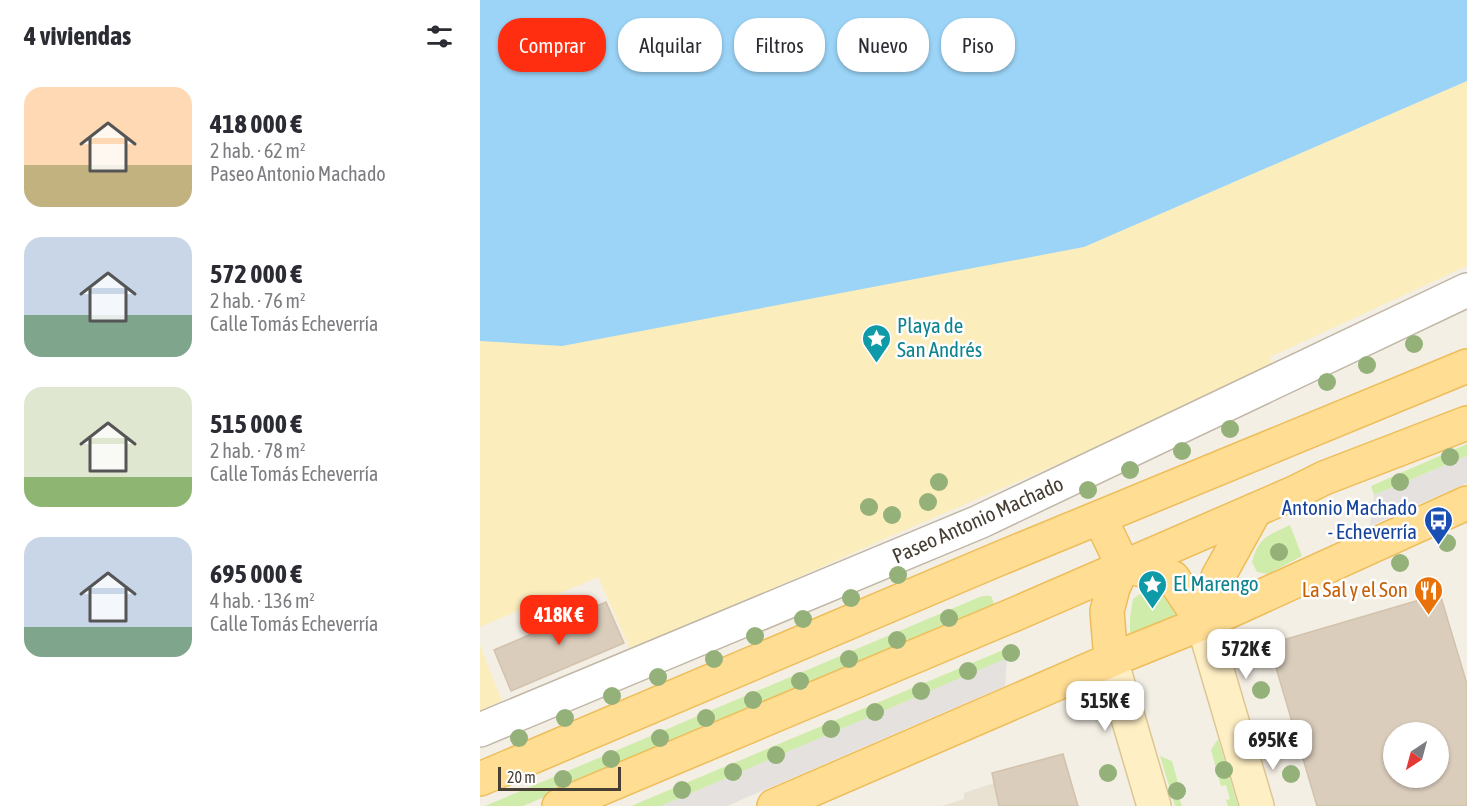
<!DOCTYPE html>
<html lang="es">
<head>
<meta charset="utf-8">
<style>
  body { margin:0; font-family:"Asap Condensed",sans-serif; background:#f2f2f3; color:#2b2b33; height:100vh; display:flex; flex-direction:column; font-size:22px; white-space:nowrap }
  * { box-sizing:border-box; margin:0 }
  p { font-size:20px; color:#7c7c81 }
  .icon { flex:none; width:33px; height:33px; fill:none; stroke:currentColor; stroke-width:2; stroke-linecap:round; stroke-linejoin:round }
  .map { position:relative; flex:1; overflow:hidden }
  .side { display:flex; flex-direction:column; background:#fff; width:480px }
  .side>* { flex:none }
  .banner { position:absolute; left:18px; top:18px; width:570px; height:54px; display:flex; gap:12px }
  .needle { width:39px; rotate:216deg }
  .buttons { position:absolute; left:903px; top:722px; display:grid; gap:12px }
  .buttons a { display:grid; place-items:center; width:66px; height:66px; border-radius:50%; background:#fff; box-shadow:0 2px 4px #0004; font-size:30px }
  .scale { position:absolute; left:18px; bottom:15px; width:123px; box-sizing:border-box; padding-left:6px; border:3px solid #473f34; border-top:0; font-size:16px; line-height:21px; white-space:nowrap; color:#473f34; -webkit-text-stroke:4px #fff; paint-order:stroke }
  .price { position:absolute; translate:-50% -51px; padding:0 14px; border-radius:12px; background:#fff; color:#222; font-size:20px; line-height:39px; filter:drop-shadow(0 2px 3px #0008) }
  .price::after { content:''; position:absolute; left:50%; top:36px; width:18px; height:14px; margin-left:-9px; background:inherit; clip-path:polygon(0 0,100% 0,50% 100%) }
  .price.active { background:#ff2e11; color:#fff }
  ul { padding:0; list-style:none }
  li { display:flex; align-items:center; gap:18px; height:150px; padding:0 24px }
  li span { display:grid; place-items:center; flex:none; width:168px; height:120px; border-radius:18px; color:#555 }
  li>.icon { margin-inline-start:auto }
  span .icon { width:72px; height:72px; fill:#fffc; stroke-width:1 }
  li b { font-size:26px }
  h2 { display:flex; justify-content:space-between; align-items:center; height:72px; padding:0 24px; font-size:26px }
  .pill { padding:0 21px; border-radius:24px; background:#fff; box-shadow:0 2px 4px #0004; font-size:21px; line-height:54px }
  .pill.active { background:#ff2e11; color:#fff }
  main { display:flex; flex:1; min-height:0 }
  .map>svg:first-child { display:block }
  .residential { fill:#e9e1d2 }
  .green { fill:#d0ecaa }
  .sand { fill:#fcedbd }
  .parking { fill:#e4e1de }
  .water { fill:#9bd4f7 }
  .building { fill:#dacdbc; stroke:#d2c2ac; stroke-width:1.5; fill-rule:evenodd }
  .lines { fill:none; stroke-linecap:round; stroke-linejoin:round }
  .street-casing { stroke:#c0b7a7; stroke-width:36 }
  .secondary-casing { stroke:#dcc692; stroke-width:36 }
  .primary-casing { stroke:#eebd59; stroke-width:36 }
  .street { stroke:#fff; stroke-width:33 }
  .secondary { stroke:#ffefc4; stroke-width:33 }
  .primary { stroke:#ffdd93; stroke-width:33 }
  .tree { fill:#95b17a }
  .labels { text-anchor:middle; stroke-width:5; stroke-linejoin:round; paint-order:stroke }
  .culture-label { font-size:21px; fill:#0d838f; stroke:#fff; text-anchor:start }
  .transit-label { font-size:21px; fill:#164399; stroke:#fff; text-anchor:end }
  .street-label { font-size:21px; fill:#473f34; stroke:#fff }
  .food-label { font-size:21px; fill:#c56008; stroke:#fff; text-anchor:end }
</style>
</head>
<body>
<main>
<section class="side">
<h2>4 viviendas<svg class="icon" aria-label="filters" viewBox="0 0 24 24"><path d="M4 7h16M4 17h16"/><circle cx="9" cy="7" r="2"/><circle cx="15" cy="17" r="2"/></svg></h2>
<ul>
<li><span style="background:linear-gradient(#ffd9b3 65%,#c2b280 0)"><svg class="icon" aria-label="home" viewBox="0 0 24 24"><path d="M3 11l9-7 9 7M6 9v11h12V9"/></svg></span><div><b>418 000 €</b><p>2 hab. · 62 m²</p><p>Paseo Antonio Machado</p></div></li>
<li><span style="background:linear-gradient(#c9d6e8 65%,#7fa58c 0)"><svg class="icon" aria-label="home" viewBox="0 0 24 24"><path d="M3 11l9-7 9 7M6 9v11h12V9"/></svg></span><div><b>572 000 €</b><p>2 hab. · 76 m²</p><p>Calle Tomás Echeverría</p></div></li>
<li><span style="background:linear-gradient(#dfe7d0 75%,#8fb573 0)"><svg class="icon" aria-label="home" viewBox="0 0 24 24"><path d="M3 11l9-7 9 7M6 9v11h12V9"/></svg></span><div><b>515 000 €</b><p>2 hab. · 78 m²</p><p>Calle Tomás Echeverría</p></div></li>
<li><span style="background:linear-gradient(#c9d6e8 75%,#7fa58c 0)"><svg class="icon" aria-label="home" viewBox="0 0 24 24"><path d="M3 11l9-7 9 7M6 9v11h12V9"/></svg></span><div><b>695 000 €</b><p>4 hab. · 136 m²</p><p>Calle Tomás Echeverría</p></div></li>
</ul>
</section>
<div class="map">
<svg width="987" height="806" viewBox="0 0 987 806">
  <rect width="100%" height="100%" fill="#f4efe5"/>
  <path class="residential" d="M583,754L598,806H462L484,799V793L514,783L512,773Z"/>
  <g class="green">
    <path d="M987,444V456L894,495L891,486Z"/>
    <path d="M810,525L822,556L788,574L777,572L772,562C779,536 788,536 810,525Z"/>
    <path d="M667,589L682,591L698,616L650,633V617L653,599Z"/>
    <path d="M502,596H511L514,603L509,609L43,806H5Z"/>
    <path d="M535,645L538,654L181,806H151Z"/>
    <path d="M738,739L758,806H748L746,800L750,799L746,785L741,786L731,750Z"/>
    <path d="M680,756L692,761L702,797L699,798L702,806H695Z"/>
  </g>
  <g class="sand">
    <path d="M987,81V266L790,357L794,371L409,537L265,601L150,649L118,577L0,627V340L604,247Z"/>
    <path d="M0,645L22,701L0,711Z"/>
  </g>
  <g class="parking">
    <path d="M987,456V483L890,526L894,495Z"/>
    <path d="M527,658L525,686L247,806H181Z"/>
  </g>
  <path class="water" d="M0,0H987V81L604,247L82,346L0,341Z"/>
  <g class="building">
    <path d="M960,594L987,684V806H837L789,644ZM914,732H958V777H914Z"/>
    <path d="M126,602L144,643L31,691L14,650Z"/>
    <path d="M583,754L598,806H519L512,773Z"/>
  </g>
  <g class="lines">
    <defs>
      <path id="street" d="M0,730L499,522L987,290"/>
      <g id="secondary">
        <path d="M723,623L777,806"/>
        <path d="M631,660L674,806"/>
      </g>
      <g id="primary">
        <path d="M620,518L643,566"/>
        <path d="M643,566L667,571L693,578L723,623"/>
        <path d="M723,623L738,577L775,510"/>
        <path d="M631,660L627,611L633,588L643,566"/>
        <path d="M0,779L516,560L987,366"/>
        <path d="M79,806L540,612L814,493L844,478L987,423"/>
        <path d="M294,806L631,660L723,623L987,503"/>
      </g>
    </defs>
    <use href="#street" class="street-casing"/>
    <use href="#secondary" class="secondary-casing"/>
    <use href="#primary" class="primary-casing"/>
    <use href="#street" class="street"/>
    <use href="#secondary" class="secondary"/>
    <use href="#primary" class="primary"/>
  </g>
  <g class="tree">
    <circle cx="934" cy="344" r="9"/>
    <circle cx="887" cy="365" r="9"/>
    <circle cx="847" cy="382" r="9"/>
    <circle cx="750" cy="429" r="9"/>
    <circle cx="702" cy="451" r="9"/>
    <circle cx="970" cy="457" r="9"/>
    <circle cx="650" cy="470" r="9"/>
    <circle cx="459" cy="482" r="9"/>
    <circle cx="920" cy="482" r="9"/>
    <circle cx="608" cy="490" r="9"/>
    <circle cx="448" cy="502" r="9"/>
    <circle cx="389" cy="507" r="9"/>
    <circle cx="412" cy="515" r="9"/>
    <circle cx="967" cy="543" r="9"/>
    <circle cx="799" cy="552" r="9"/>
    <circle cx="920" cy="563" r="9"/>
    <circle cx="418" cy="575" r="9"/>
    <circle cx="371" cy="598" r="9"/>
    <circle cx="469" cy="618" r="9"/>
    <circle cx="323" cy="619" r="9"/>
    <circle cx="275" cy="636" r="9"/>
    <circle cx="417" cy="640" r="9"/>
    <circle cx="531" cy="653" r="9"/>
    <circle cx="234" cy="659" r="9"/>
    <circle cx="369" cy="659" r="9"/>
    <circle cx="488" cy="671" r="9"/>
    <circle cx="178" cy="677" r="9"/>
    <circle cx="320" cy="681" r="9"/>
    <circle cx="781" cy="690" r="9"/>
    <circle cx="441" cy="691" r="9"/>
    <circle cx="132" cy="696" r="9"/>
    <circle cx="273" cy="700" r="9"/>
    <circle cx="395" cy="712" r="9"/>
    <circle cx="85" cy="718" r="9"/>
    <circle cx="226" cy="718" r="9"/>
    <circle cx="351" cy="729" r="9"/>
    <circle cx="796" cy="733" r="9"/>
    <circle cx="39" cy="738" r="9"/>
    <circle cx="180" cy="738" r="9"/>
    <circle cx="296" cy="755" r="9"/>
    <circle cx="131" cy="759" r="9"/>
    <circle cx="744" cy="770" r="9"/>
    <circle cx="253" cy="772" r="9"/>
    <circle cx="628" cy="773" r="9"/>
    <circle cx="811" cy="774" r="9"/>
    <circle cx="83" cy="779" r="9"/>
    <circle cx="202" cy="790" r="9"/>
    <circle cx="697" cy="791" r="9"/>
  </g>
  <defs>
    <symbol id="sight-pin" viewBox="-11 -11 22 30"><path d="M0 17L-7.5 6A9.5 9.5 0 1 1 7.5 6Z" fill="#0f9aa8" stroke="#fff"/><path d="M0-6L1.8-2.2L6-1.7L2.9 1.2L3.7 5.4L0 3.3L-3.7 5.4L-2.9 1.2L-6-1.7L-1.8-2.2Z" fill="#fff"/></symbol>
    <symbol id="bus-pin" viewBox="-11 -11 22 30"><path d="M0 17L-7.5 6A9.5 9.5 0 1 1 7.5 6Z" fill="#1a4fb4" stroke="#fff"/><path d="M-5-6H5V4H4V6H2V4H-2V6H-4V4H-5ZM-3.5-4V0h7V-4ZM-3.5 1.2v1.5H-2V1.2ZM2 1.2v1.5H3.5V1.2Z" fill="#fff"/></symbol>
    <symbol id="restaurant-pin" viewBox="-11 -11 22 30"><path d="M0 17L-7.5 6A9.5 9.5 0 1 1 7.5 6Z" fill="#e8710a" stroke="#fff"/><path d="M-5-6h1v4h1v-4h1v4h1v-4h1v5L-1.5 .5V6h-2V.5L-5-1ZM5-6V6H3V1.5H1.5Q1.5-4 5-6Z" fill="#fff"/></symbol>
  </defs>
  <g fill-rule="evenodd">
    <use href="#sight-pin" x="380" y="322" width="33" height="45"/>
    <use href="#bus-pin" x="942" y="504" width="33" height="45"/>
    <use href="#sight-pin" x="656" y="568" width="33" height="45"/>
    <use href="#restaurant-pin" x="932" y="574" width="33" height="45"/>
  </g>
  <g class="labels">
    <g class="culture-label">
      <text x="417" y="333">Playa de<tspan x="417" dy="24">San Andrés</tspan></text>
      <text x="693" y="591">El Marengo</text>
    </g>
    <g class="transit-label">
      <text x="937" y="515">Antonio Machado<tspan x="937" dy="24">- Echeverría</tspan></text>
    </g>
    <g class="street-label">
      <text transform="translate(498 520) rotate(-24)" y="7">Paseo Antonio Machado</text>
    </g>
    <g class="food-label">
      <text x="928" y="597">La Sal y el Son</text>
    </g>
  </g>
</svg>
<div class="buttons">
<a><svg class="needle" viewBox="-14 -14 28 28"><path d="M0-13l5 13h-10z" fill="#e53935"/><path d="M0 13l5-13h-10z" fill="#7c7c81"/></svg></a>
</div>
<div class="scale">20 m</div>
<b class="price active" style="left:79px;top:646px">418K €</b>
<b class="price" style="left:766px;top:680px">572K €</b>
<b class="price" style="left:625px;top:732px">515K €</b>
<b class="price" style="left:793px;top:771px">695K €</b>
<div class="banner">
<a class="pill active">Comprar</a>
<a class="pill">Alquilar</a>
<a class="pill">Filtros</a>
<a class="pill">Nuevo</a>
<a class="pill">Piso</a>
</div>
</div>
</main>
</body>
</html>
